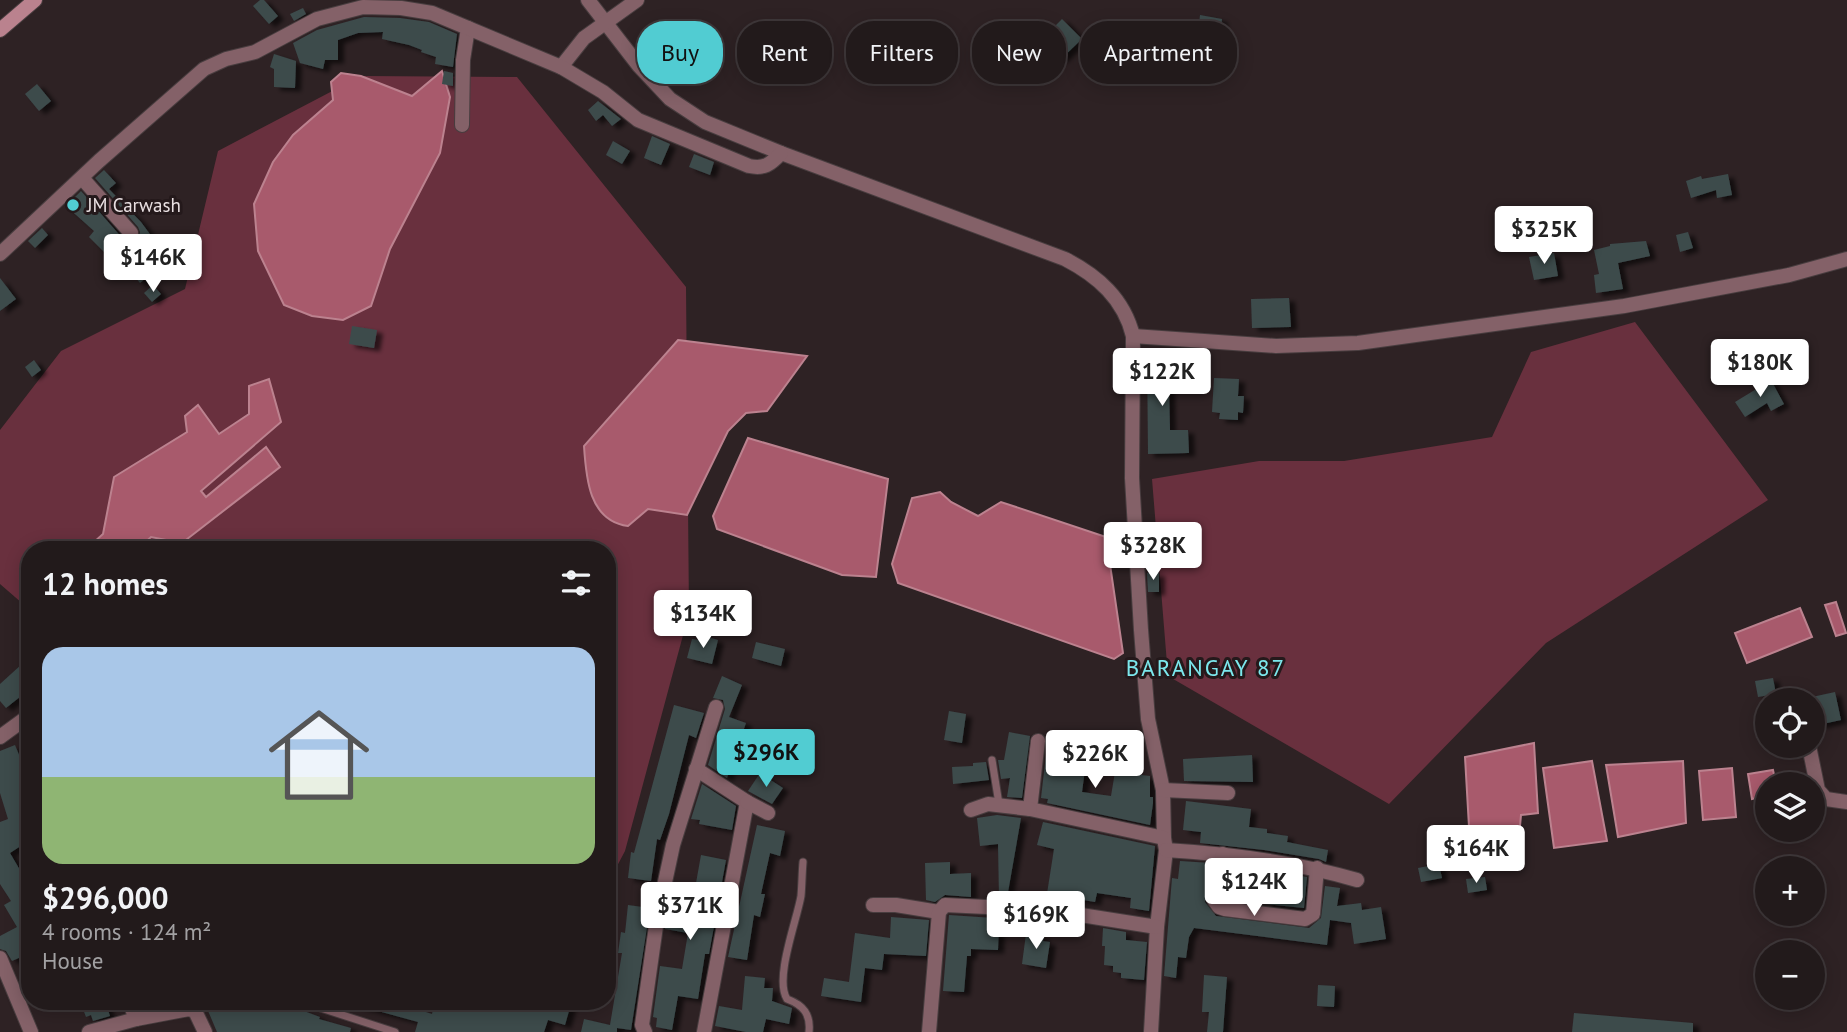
<!DOCTYPE html>
<html lang="en">
<head>
<meta charset="utf-8">
<style>
  body { margin:0; font-family:"PT Sans",sans-serif; background:#2e2728; color:#f1f3f6; height:100vh; display:flex; flex-direction:column; font-size:26px; white-space:nowrap }
  * { box-sizing:border-box; margin:0 }
  p { font-size:23px; color:#a2a1a3 }
  .icon { flex:none; width:38px; height:38px; fill:none; stroke:currentColor; stroke-width:2; stroke-linecap:round; stroke-linejoin:round }
  .map { position:relative; flex:1; overflow:hidden }
  .drawer { position:absolute; left:21px; top:541px; width:595px; height:469px; display:flex; flex-direction:column; background:#221a1b; border-radius:28px; box-shadow:0 4px 18px #0003,0 0 0 2px #3f383a }
  .drawer>* { flex:none }
  .banner { position:absolute; left:637px; top:21px; width:665px; height:63px; display:flex; gap:14px }
  .buttons { position:absolute; left:1755px; top:688px; display:grid; gap:14px }
  .buttons a { display:grid; place-items:center; width:70px; height:70px; border-radius:50%; background:#221a1b; box-shadow:0 4px 18px #0003,0 0 0 2px #3f383a; font-size:35px }
  .price { position:absolute; translate:-50% -60px; padding:0 16px; border-radius:7px; background:#fff; color:#222; font-size:23px; line-height:46px; filter:drop-shadow(0 2px 4px #0008) }
  .price::after { content:''; position:absolute; left:50%; top:42px; width:21px; height:16px; margin-left:-10px; background:inherit; clip-path:polygon(0 0,100% 0,50% 100%) }
  .price.on { background:#51ccd2; color:#111 }
  ul { padding:0; list-style:none }
  li { display:grid; align-content:center; gap:14px; height:371px; padding:0 21px }
  li+li { border-top:2px solid #3f383a }
  li span { display:grid; place-items:center; height:217px; border-radius:21px; color:#555 }
  li>.icon { margin-inline-start:auto }
  span .icon { width:126px; height:126px; fill:#fffc; stroke-width:1 }
  li b { font-size:30px }
  h2 { display:flex; justify-content:space-between; align-items:center; height:84px; padding:0 21px; font-size:30px }
  .chip { padding:0 24px; border-radius:28px; background:#221a1b; box-shadow:0 4px 18px #0003,0 0 0 2px #3f383a; font-size:24px; line-height:63px }
  .chip.on { background:#51ccd2; color:#111 }
  .map>svg:first-child { display:block }
  .green { fill:#69303e }
  .water { fill:#a85a6c; stroke:#bc828f; stroke-width:2 }
  .building { fill:#3c4b4c; filter:url(#shadow) }
  .lines { fill:none; stroke-linecap:round; stroke-linejoin:round }
  .lane-casing { stroke:#483d3f; stroke-width:9 }
  .street-casing { stroke:#483d3f; stroke-width:16 }
  .secondary-casing { stroke:#483d3f; stroke-width:16 }
  .lane { stroke:#846168; stroke-width:7 }
  .street { stroke:#846168; stroke-width:14 }
  .secondary { stroke:#ba828e; stroke-width:14 }
  .poi-dot { fill:#51ccd2; stroke:#24191b; stroke-width:2.5 }
  .labels { text-anchor:middle; stroke-width:6; stroke-linejoin:round; paint-order:stroke }
  .poi-label { font-size:19px; fill:#e9e0e2; stroke:#24191b; text-anchor:start }
  .quarter-label { font-size:23px; letter-spacing:2px; fill:#7ce8ed; stroke:#24191b }
</style>
</head>
<body>
<div class="map">
<svg width="1847" height="1032" viewBox="0 0 1847 1032">
  <defs>
    <filter id="shadow"><feDropShadow dx="6" dy="3.5" stdDeviation="2" flood-color="#0009"/></filter>
  </defs>
  <rect width="100%" height="100%" fill="#2e2224"/>
  <g class="green">
    <path d="M361,76L517,77L686,287L689,613L625,851L607,885V550L186,549L183,527L155,549L30,550V610L0,584V430L61,351L185,289L218,151Z"/>
    <path d="M1635,322L1768,500L1546,643L1389,804L1168,676L1152,479L1259,461H1344L1492,437L1531,352Z"/>
  </g>
  <g class="water">
    <path d="M442,71L450,97L440,153L390,249L371,306L343,320L312,316L284,305L258,251L254,204L273,162L293,135L333,100L331,82L341,73L361,76L412,96Z"/>
    <path d="M678,340L807,356L767,411L746,413L728,431L687,515L648,509L628,526C589,521 586,478 584,446Z"/>
    <path d="M269,379L281,422L201,491L206,497L266,447L280,467L182,543L151,537L138,549H99L93,543L103,534L114,477L187,432L185,416L198,405L219,434L249,414V386Z"/>
    <path d="M748,438L888,479L876,577L842,575L717,529L713,516Z"/>
    <path d="M940,492L951,502L978,516L1001,502L1106,537L1123,653L1114,659L898,583L892,564L912,498Z"/>
    <path d="M1836,602L1846,633L1836,636L1825,605Z"/>
    <path d="M1800,608L1812,637L1747,663L1735,633Z"/>
    <path d="M1534,743L1538,813L1521,815L1518,849L1470,844L1465,757Z"/>
    <path d="M1592,761L1607,841L1554,848L1543,768Z"/>
    <path d="M1683,761L1686,823L1618,837L1606,765Z"/>
    <path d="M1732,768L1736,817L1703,820L1699,771Z"/>
    <path d="M1773,770L1776,784H1768L1767,796L1752,799L1748,774Z"/>
  </g>
  <g class="building">
    <path d="M260,0H264L278,16L269,24L253,6Z"/>
    <path d="M303,8L306,14L294,21L290,14Z"/>
    <path d="M1200,15L1222,19L1220,37L1198,33Z"/>
    <path d="M364,17L400,18L429,22L457,34L453,67L435,64L436,57L421,52L422,50L409,45L382,39L383,32L358,33L338,40V60H325L323,69L300,63L293,43L317,30Z"/>
    <path d="M1062,19L1082,39L1060,60L1047,47L1051,43L1047,34Z"/>
    <path d="M1188,35L1201,36L1198,72L1185,71Z"/>
    <path d="M274,54L296,61L295,88L274,87V69L270,67Z"/>
    <path d="M444,71L453,73V86L442,84Z"/>
    <path d="M37,84L51,101L39,111L25,94Z"/>
    <path d="M598,101L621,119L612,126L603,115L596,121L588,110Z"/>
    <path d="M652,136L670,144L661,165L644,158Z"/>
    <path d="M613,141L630,151L622,164L606,155Z"/>
    <path d="M694,154L714,162L710,175L689,167Z"/>
    <path d="M104,170L116,183L109,189L141,222L158,245L165,239L175,252L140,283L131,272L127,275L89,237L94,231L66,206L81,191L124,240L132,242L138,240L140,232L138,227L95,178Z"/>
    <path d="M1728,174L1732,195L1717,198L1716,190L1691,198L1686,181L1701,176L1702,179Z"/>
    <path d="M42,228L48,235L35,248L28,241Z"/>
    <path d="M1688,232L1693,248L1680,252L1676,235Z"/>
    <path d="M1646,241L1650,256L1618,263L1623,289L1596,293L1594,275L1599,274L1594,250L1610,246V244Z"/>
    <path d="M1554,253L1558,276L1534,280L1529,257Z"/>
    <path d="M0,278L16,299L0,311Z"/>
    <path d="M153,285L161,294L152,302L144,293Z"/>
    <path d="M1289,298L1291,327L1252,328L1251,299Z"/>
    <path d="M352,326L377,330L374,348L349,344Z"/>
    <path d="M1747,342L1749,354L1733,356L1732,344Z"/>
    <path d="M1168,348L1170,430H1188L1189,453L1148,454L1147,349Z"/>
    <path d="M1773,348L1779,358L1767,366L1761,356Z"/>
    <path d="M34,360L41,370L32,377L25,367Z"/>
    <path d="M1214,378L1239,379L1238,396H1244L1243,413L1238,412V420L1219,419L1220,413L1212,412Z"/>
    <path d="M1771,380L1784,404L1771,411L1767,403L1745,417L1735,402Z"/>
    <path d="M1147,573H1159V592H1148Z"/>
    <path d="M701,635L718,640L712,664L687,658L692,639L700,640Z"/>
    <path d="M756,642L785,649L781,666L752,658Z"/>
    <path d="M22,664L30,674V689L6,708L0,701V684Z"/>
    <path d="M722,676L742,685L729,717L746,723L727,778L708,765L725,709L723,700L713,698Z"/>
    <path d="M1773,678L1776,694L1758,697L1755,681Z"/>
    <path d="M1835,692L1841,720L1818,725L1812,697Z"/>
    <path d="M674,705L704,713L696,738L689,735L669,814L660,840L657,839L651,881L628,878L631,852L634,853Z"/>
    <path d="M949,711L966,714L962,743L944,740Z"/>
    <path d="M1009,732L1030,736L1022,798L1007,797L1010,778L1001,779L998,760H1004Z"/>
    <path d="M15,745L27,774L30,773V840L10,853L30,887V977L21,957L12,961L6,951L0,949V936L17,927L4,905L11,901L0,884V822L8,819L0,793V751Z"/>
    <path d="M1047,746L1073,750L1072,760L1086,762L1082,792L1111,796L1115,772L1150,776V797H1153V803L1150,825L1047,803L1048,799L1041,798Z"/>
    <path d="M1252,755L1253,782L1184,781L1183,759Z"/>
    <path d="M986,762L989,780L953,784L952,767L973,766V763Z"/>
    <path d="M760,773L783,788L772,804L748,791Z"/>
    <path d="M702,784L736,806L732,830L699,824L700,820L691,819Z"/>
    <path d="M1186,801L1251,809L1249,827L1267,829V833L1288,836L1287,842L1328,850L1326,862L1319,859L1264,850L1200,843L1201,832L1183,830Z"/>
    <path d="M997,815L1021,818L1007,898H999L998,844L980,846L977,818Z"/>
    <path d="M1043,822L1155,846L1149,911L1130,908L1131,898L1097,893L1095,902L1071,898L1070,904L1046,900L1054,849L1037,845Z"/>
    <path d="M757,825L785,831L780,856L770,853L761,894H765L760,917L754,915L747,960L728,957Z"/>
    <path d="M701,855L726,860L709,954H705L698,999L678,996L672,1030L656,1027L657,1018L653,1017L660,966L682,969L688,933L665,929L669,907L691,911Z"/>
    <path d="M1180,861L1211,863L1205,902L1216,916L1309,928L1321,918L1325,886L1340,888L1337,906L1361,903L1362,910L1381,907L1386,939L1354,944L1351,923L1330,920L1327,945L1194,928L1189,937L1186,958L1178,957L1176,978L1164,976L1172,878L1178,879Z"/>
    <path d="M950,862V874L971,873V897L945,895L935,902L926,900L925,863Z"/>
    <path d="M1439,864L1442,878L1421,882L1418,868Z"/>
    <path d="M1231,865L1257,869L1256,875L1284,878V873L1307,877L1304,908L1265,904L1267,888L1241,885L1239,901L1225,899Z"/>
    <path d="M1485,877L1487,890L1468,893L1466,879Z"/>
    <path d="M628,905L650,908L631,1030L617,1028V1032H581L584,1019L610,1025L622,953H618L621,932L625,933Z"/>
    <path d="M949,915L994,918V925H999L998,950L971,949V956H967L964,992L943,991Z"/>
    <path d="M891,917L929,920L926,956L884,954L882,970L865,968L861,1002L821,996L824,978L849,982L855,933L890,938Z"/>
    <path d="M1103,928L1126,932V940L1147,942L1144,980L1121,978V973L1113,972V966L1104,965L1105,946H1102Z"/>
    <path d="M1026,934L1044,937L1043,941L1050,942L1046,968L1022,964Z"/>
    <path d="M1204,975L1227,977L1223,1032H1207L1209,1012H1202Z"/>
    <path d="M745,976L765,978L764,988H773L772,1001L792,1008L789,1024L766,1019L763,1032H746L715,1026L719,1006L742,1010Z"/>
    <path d="M1318,985L1335,986L1334,1007L1317,1006Z"/>
    <path d="M80,1001H105L110,1016L93,1021L91,1015L86,1017Z"/>
    <path d="M217,1001H277L320,1017L319,1019L351,1028L350,1032H217L206,1006Z"/>
    <path d="M356,1001H411L410,1007L432,1014L435,1001H559L571,1004L565,1025L548,1020L544,1032H415L418,1022L356,1005Z"/>
    <path d="M1574,1013L1693,1023V1032H1572Z"/>
  </g>
  <g class="lines">
    <defs>
      <g id="lane">
        <path d="M992,760L999,804"/>
        <path d="M803,862C802,873 802,885 801,896C797,920 774,979 787,999C803,1005 811,1014 809,1032"/>
        <path d="M299,1001L395,1032"/>
      </g>
      <g id="street">
        <path d="M588,0L639,66L670,99L705,122L781,153L1065,259C1098,276 1124,299 1133,336L1132,478L1141,630L1148,719L1163,790L1164,838L1166,850L1157,927L1151,1032"/>
        <path d="M561,67L584,38L637,0"/>
        <path d="M462,125L463,60L468,28"/>
        <path d="M82,178L131,233"/>
        <path d="M0,254L99,161L204,69L226,59L255,52L317,19L363,7L401,8L432,13L561,67L603,92L638,120L749,166C764,169 770,165 781,153"/>
        <path d="M1133,336L1276,346L1358,343L1624,306L1789,275L1847,259"/>
        <path d="M0,737L26,718L30,729"/>
        <path d="M1038,741L1030,809L1164,838"/>
        <path d="M1809,746L1818,790L1826,799L1847,802"/>
        <path d="M696,769L747,802L704,1032"/>
        <path d="M1163,790L1228,793"/>
        <path d="M747,802L768,813"/>
        <path d="M971,810L988,804L1030,809"/>
        <path d="M1166,850C1231,854 1295,862 1357,880"/>
        <path d="M1223,854L1214,900L1219,907L1225,909L1305,919L1313,914L1317,868"/>
        <path d="M873,905H896L939,912"/>
        <path d="M0,958L31,1032"/>
        <path d="M129,1001L136,1019"/>
        <path d="M89,1032L136,1019L189,1009L195,1011L205,1032"/>
        <path d="M645,1032L642,1025L657,919L673,845L716,707"/>
        <path d="M929,1032L939,912L945,905L1049,910L1157,927"/>
      </g>
      <path id="secondary" d="M0,30L35,0"/>
    </defs>
    <use href="#lane" class="lane-casing"/>
    <use href="#street" class="street-casing"/>
    <use href="#secondary" class="secondary-casing"/>
    <use href="#lane" class="lane"/>
    <use href="#street" class="street"/>
    <use href="#secondary" class="secondary"/>
  </g>
  <circle class="poi-dot" cx="73" cy="205" r="7"/>
  <g class="labels">
    <g class="poi-label">
      <text x="87" y="212">JM Carwash</text>
    </g>
    <g class="quarter-label">
      <text x="1206" y="676">BARANGAY 87</text>
    </g>
  </g>
</svg>
<div class="buttons">
<a><svg class="icon" aria-label="locate" viewBox="0 0 24 24"><circle cx="12" cy="12" r="6"/><path d="M12 2v4M12 18v4M2 12h4M18 12h4"/></svg></a>
<a><svg class="icon" aria-label="layers" viewBox="0 0 24 24"><path d="M12 4l9 5-9 5-9-5zM3 14l9 5 9-5"/></svg></a>
<a>+</a>
<a>−</a>
</div>
<b class="price" style="left:1544px;top:266px">$325K</b>
<b class="price" style="left:153px;top:294px">$146K</b>
<b class="price" style="left:1760px;top:399px">$180K</b>
<b class="price" style="left:1162px;top:408px">$122K</b>
<b class="price" style="left:1153px;top:582px">$328K</b>
<b class="price" style="left:703px;top:650px">$134K</b>
<b class="price on" style="left:766px;top:789px">$296K</b>
<b class="price" style="left:1095px;top:790px">$226K</b>
<b class="price" style="left:1476px;top:885px">$164K</b>
<b class="price" style="left:1254px;top:918px">$124K</b>
<b class="price" style="left:690px;top:942px">$371K</b>
<b class="price" style="left:1036px;top:951px">$169K</b>
<div class="banner">
<a class="chip on">Buy</a>
<a class="chip">Rent</a>
<a class="chip">Filters</a>
<a class="chip">New</a>
<a class="chip">Apartment</a>
</div>
<section class="drawer">
<h2>12 homes<svg class="icon" aria-label="filters" viewBox="0 0 24 24"><path d="M4 7h16M4 17h16"/><circle cx="9" cy="7" r="2"/><circle cx="15" cy="17" r="2"/></svg></h2>
<ul>
<li><span style="background:linear-gradient(#a9c7e8 60%,#8fb573 0)"><svg class="icon" aria-label="home" viewBox="0 0 24 24"><path d="M3 11l9-7 9 7M6 9v11h12V9"/></svg></span><div><b>$296,000</b><p>4 rooms · 124 m²</p><p>House</p></div></li>
</ul>
</section>
</div>
</body>
</html>
